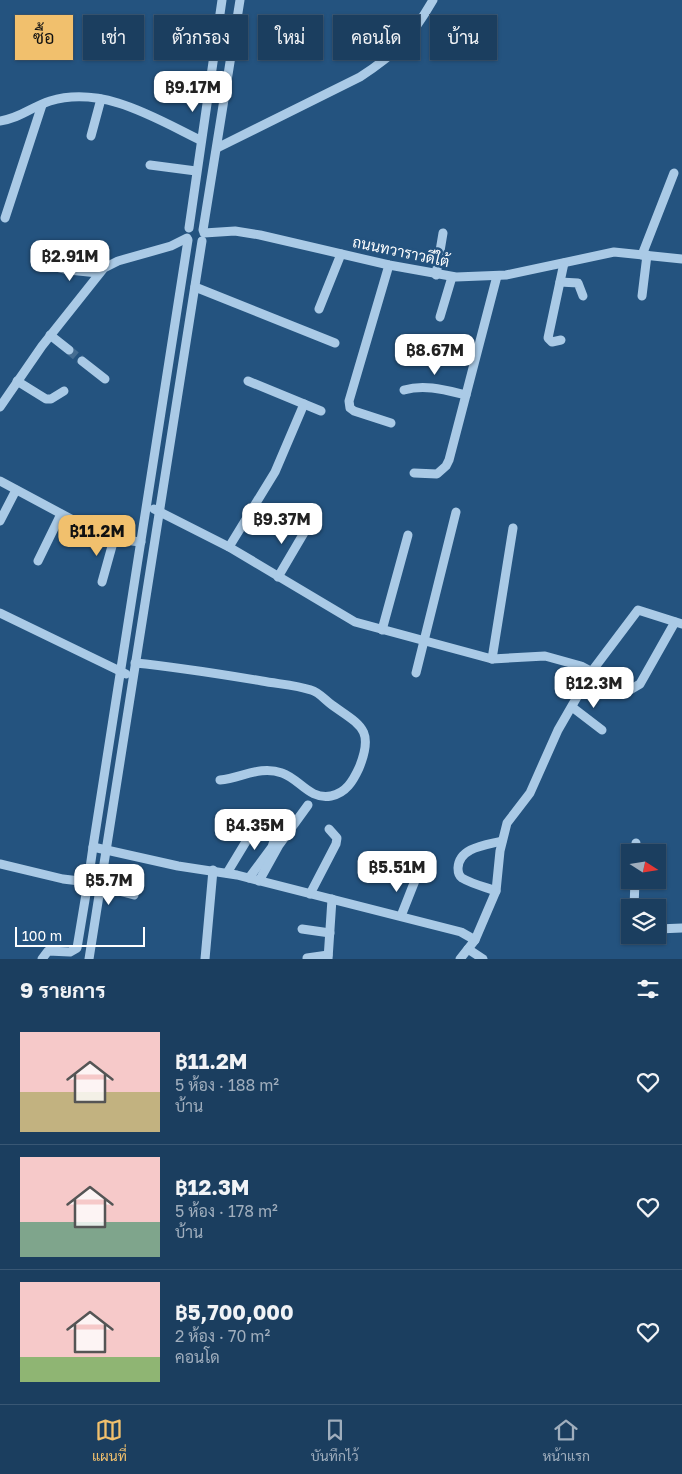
<!DOCTYPE html>
<html lang="th">
<head>
<meta charset="utf-8">
<style>
  body { margin:0; font-family:"Golos Text",Sarabun,sans-serif; background:#284968; color:#f1f3f6; height:100vh; display:flex; flex-direction:column; font-size:19px; white-space:nowrap }
  * { box-sizing:border-box; margin:0 }
  p { font-size:16px; color:#a0aebd }
  .icon { flex:none; width:28px; height:28px; fill:none; stroke:currentColor; stroke-width:2; stroke-linecap:round; stroke-linejoin:round }
  .map { position:relative; height:959px; overflow:hidden }
  .sheet { display:flex; flex-direction:column; background:#1b3e5f; flex:1 }
  .sheet>* { flex:none }
  .top-card { position:absolute; left:15px; top:15px; width:652px; height:45px; display:flex; gap:10px }
  .needle { width:32px; rotate:102deg }
  .fabs { position:absolute; left:621px; top:844px; display:grid; gap:10px }
  .fabs a { display:grid; place-items:center; width:45px; height:45px; border-radius:0px; background:#1b3e5f; box-shadow:0 1px 4px #0004,0 0 0 1px #395774; font-size:25px }
  .scale { position:absolute; left:15px; bottom:12px; width:130px; box-sizing:border-box; padding-left:5px; border:2px solid #fff; border-top:0; font-size:14px; line-height:18px; white-space:nowrap; color:#fff; -webkit-text-stroke:4px #24537f; paint-order:stroke }
  .price { position:absolute; translate:-50% -42px; padding:0 11px; border-radius:10px; background:#fff; color:#222; font-size:16px; line-height:32px; filter:drop-shadow(0 1px 2px #0008) }
  .price::after { content:''; position:absolute; left:50%; top:30px; width:15px; height:11px; margin-left:-8px; background:inherit; clip-path:polygon(0 0,100% 0,50% 100%) }
  .price.current { background:#f1c06d; color:#111 }
  ul { padding:0; list-style:none }
  li { display:flex; align-items:center; gap:15px; height:125px; padding:0 20px }
  li+li { border-top:1px solid #395774 }
  li span { display:grid; place-items:center; flex:none; width:140px; height:100px; border-radius:0px; color:#555 }
  li>.icon { margin-inline-start:auto }
  span .icon { width:60px; height:60px; fill:#fffc; stroke-width:1 }
  li b { font-size:21px }
  h2 { display:flex; justify-content:space-between; align-items:center; height:60px; padding:0 20px; font-size:21px }
  .pill { padding:0 18px; border-radius:0px; background:#1b3e5f; box-shadow:0 1px 4px #0004,0 0 0 1px #395774; font-size:18px; line-height:45px }
  .pill.current { background:#f1c06d; color:#111 }
  .dock { display:flex; justify-content:space-around; align-items:center; height:70px; border-top:1px solid #395774; background:#1b3e5f; font-size:14px; color:#a0aebd }
  .dock a { display:grid; justify-items:center; gap:2px }
  .dock .current { color:#f1c06d }
  .map>svg:first-child { display:block }
  .lines { fill:none; stroke-linecap:round; stroke-linejoin:round }
  .minor-tunnel { stroke:#456d92; stroke-width:9; stroke-dasharray:9 4.5; stroke-linecap:butt }
  .minor { stroke:#aacae6; stroke-width:9 }
  .labels { text-anchor:middle; stroke-width:5; stroke-linejoin:round; paint-order:stroke }
  .street-label { font-size:15px; fill:#fff; stroke:#24537f }
</style>
</head>
<body>
<div class="map">
<svg width="682" height="959" viewBox="0 0 682 959">
  <rect width="100%" height="100%" fill="#24537f"/>
  <g class="lines">
    <path class="minor-tunnel" d="M69,350L82,361"/>
    <g class="minor">
      <path d="M0,121C21,118 31,107 50,101C103,85 155,118 200,140"/>
      <path d="M91,136L101,99"/>
      <path d="M217,148L360,77C397,53 411,38 433,0"/>
      <path d="M150,165L196,171"/>
      <path d="M5,218L42,105"/>
      <path d="M189,228L222,0"/>
      <path d="M203,230L240,0"/>
      <path d="M204,233L235,231L260,235L389,265L456,277L506,275L614,252L682,259"/>
      <path d="M188,240L93,847L178,866L237,875L461,932L475,940L460,959"/>
      <path d="M642,255L674,173"/>
      <path d="M48,265L69,270L98,273"/>
      <path d="M389,265L349,401L350,408L354,411L391,423"/>
      <path d="M436,275L443,233"/>
      <path d="M560,282L578,283L583,296"/>
      <path d="M195,287L335,343"/>
      <path d="M642,296L647,255"/>
      <path d="M319,309L341,254"/>
      <path d="M440,317L452,277"/>
      <path d="M50,335L69,350"/>
      <path d="M561,340L552,342L548,338L564,263"/>
      <path d="M82,361L105,379"/>
      <path d="M17,381L46,399H51L64,391"/>
      <path d="M248,381L321,411"/>
      <path d="M404,390C425,384 445,390 466,395"/>
      <path d="M0,407L42,346L104,268L118,261L171,246L187,238"/>
      <path d="M414,473L437,474L446,466L449,460L497,276"/>
      <path d="M0,481L99,534L114,539L141,542"/>
      <path d="M154,509L229,547L355,622L492,659L545,656L581,666L628,691L640,684L675,622"/>
      <path d="M0,521L16,490"/>
      <path d="M229,547L275,472L304,404"/>
      <path d="M38,561L61,514"/>
      <path d="M278,577L308,526"/>
      <path d="M102,582L114,539"/>
      <path d="M0,613L126,674"/>
      <path d="M382,630L408,535"/>
      <path d="M492,659L513,528"/>
      <path d="M135,663C178,667 220,674 262,681C278,684 296,685 311,690C319,692 325,700 332,705C360,725 375,729 359,768C353,781 346,793 331,796C309,800 300,779 282,773C260,765 242,778 220,780"/>
      <path d="M416,673L456,512"/>
      <path d="M572,707L602,730"/>
      <path d="M635,852L636,843"/>
      <path d="M1,864L63,879L88,882L93,847"/>
      <path d="M227,873L259,820"/>
      <path d="M249,878L272,847L277,832"/>
      <path d="M259,881L279,845L308,805"/>
      <path d="M100,886L134,895"/>
      <path d="M496,891C485,887 472,884 462,878C459,876 458,872 458,868C459,847 487,845 502,841"/>
      <path d="M310,894L336,844L337,838L329,829"/>
      <path d="M634,908L635,880"/>
      <path d="M401,916L416,878"/>
      <path d="M302,929L330,933"/>
      <path d="M658,929L682,928"/>
      <path d="M475,940L496,891L500,851L507,823L530,793L558,730L592,671L638,610L682,624"/>
      <path d="M468,949L483,959"/>
      <path d="M307,958L328,955"/>
      <path d="M42,959L48,951L70,952L77,948L88,882"/>
      <path d="M89,959L202,241"/>
      <path d="M205,959L213,870"/>
      <path d="M328,959L332,899"/>
    </g>
  </g>
  <g class="labels">
    <g class="street-label">
      <text transform="translate(401 252) rotate(12)" y="5">ถนนทวาราวดีใต้</text>
    </g>
  </g>
</svg>
<div class="fabs">
<a><svg class="needle" viewBox="-14 -14 28 28"><path d="M0-13l5 13h-10z" fill="#e53935"/><path d="M0 13l5-13h-10z" fill="#a0aebd"/></svg></a>
<a><svg class="icon" aria-label="layers" viewBox="0 0 24 24"><path d="M12 4l9 5-9 5-9-5zM3 14l9 5 9-5"/></svg></a>
</div>
<div class="scale">100 m</div>
<b class="price" style="left:193px;top:113px">฿9.17M</b>
<b class="price" style="left:70px;top:282px">฿2.91M</b>
<b class="price" style="left:435px;top:376px">฿8.67M</b>
<b class="price" style="left:282px;top:545px">฿9.37M</b>
<b class="price current" style="left:97px;top:557px">฿11.2M</b>
<b class="price" style="left:594px;top:709px">฿12.3M</b>
<b class="price" style="left:255px;top:851px">฿4.35M</b>
<b class="price" style="left:397px;top:893px">฿5.51M</b>
<b class="price" style="left:109px;top:906px">฿5.7M</b>
<div class="top-card">
<a class="pill current">ซื้อ</a>
<a class="pill">เช่า</a>
<a class="pill">ตัวกรอง</a>
<a class="pill">ใหม่</a>
<a class="pill">คอนโด</a>
<a class="pill">บ้าน</a>
</div>
</div>
<section class="sheet">
<h2>9 รายการ<svg class="icon" aria-label="filters" viewBox="0 0 24 24"><path d="M4 7h16M4 17h16"/><circle cx="9" cy="7" r="2"/><circle cx="15" cy="17" r="2"/></svg></h2>
<ul>
<li><span style="background:linear-gradient(#f6c9c9 60%,#c2b280 0)"><svg class="icon" aria-label="home" viewBox="0 0 24 24"><path d="M3 11l9-7 9 7M6 9v11h12V9"/></svg></span><div><b>฿11.2M</b><p>5 ห้อง · 188 m²</p><p>บ้าน</p></div><svg class="icon" aria-label="heart" viewBox="0 0 24 24"><path d="M12 20l-8-8c-3-5 5-10 8-4 3-6 11-1 8 4z"/></svg></li>
<li><span style="background:linear-gradient(#f6c9c9 65%,#7fa58c 0)"><svg class="icon" aria-label="home" viewBox="0 0 24 24"><path d="M3 11l9-7 9 7M6 9v11h12V9"/></svg></span><div><b>฿12.3M</b><p>5 ห้อง · 178 m²</p><p>บ้าน</p></div><svg class="icon" aria-label="heart" viewBox="0 0 24 24"><path d="M12 20l-8-8c-3-5 5-10 8-4 3-6 11-1 8 4z"/></svg></li>
<li><span style="background:linear-gradient(#f6c9c9 75%,#8fb573 0)"><svg class="icon" aria-label="home" viewBox="0 0 24 24"><path d="M3 11l9-7 9 7M6 9v11h12V9"/></svg></span><div><b>฿5,700,000</b><p>2 ห้อง · 70 m²</p><p>คอนโด</p></div><svg class="icon" aria-label="heart" viewBox="0 0 24 24"><path d="M12 20l-8-8c-3-5 5-10 8-4 3-6 11-1 8 4z"/></svg></li>
</ul>
</section>
<nav class="dock">
<a class="current"><svg class="icon" aria-label="map" viewBox="0 0 24 24"><path d="M3 6l6-2 6 2 6-2v14l-6 2-6-2-6 2zM9 4v14M15 6v14"/></svg>แผนที่</a>
<a><svg class="icon" aria-label="saved" viewBox="0 0 24 24"><path d="M7 4h10v16l-5-4-5 4z"/></svg>บันทึกไว้</a>
<a><svg class="icon" aria-label="home" viewBox="0 0 24 24"><path d="M3 11l9-7 9 7M6 9v11h12V9"/></svg>หน้าแรก</a>
</nav>
</body>
</html>
